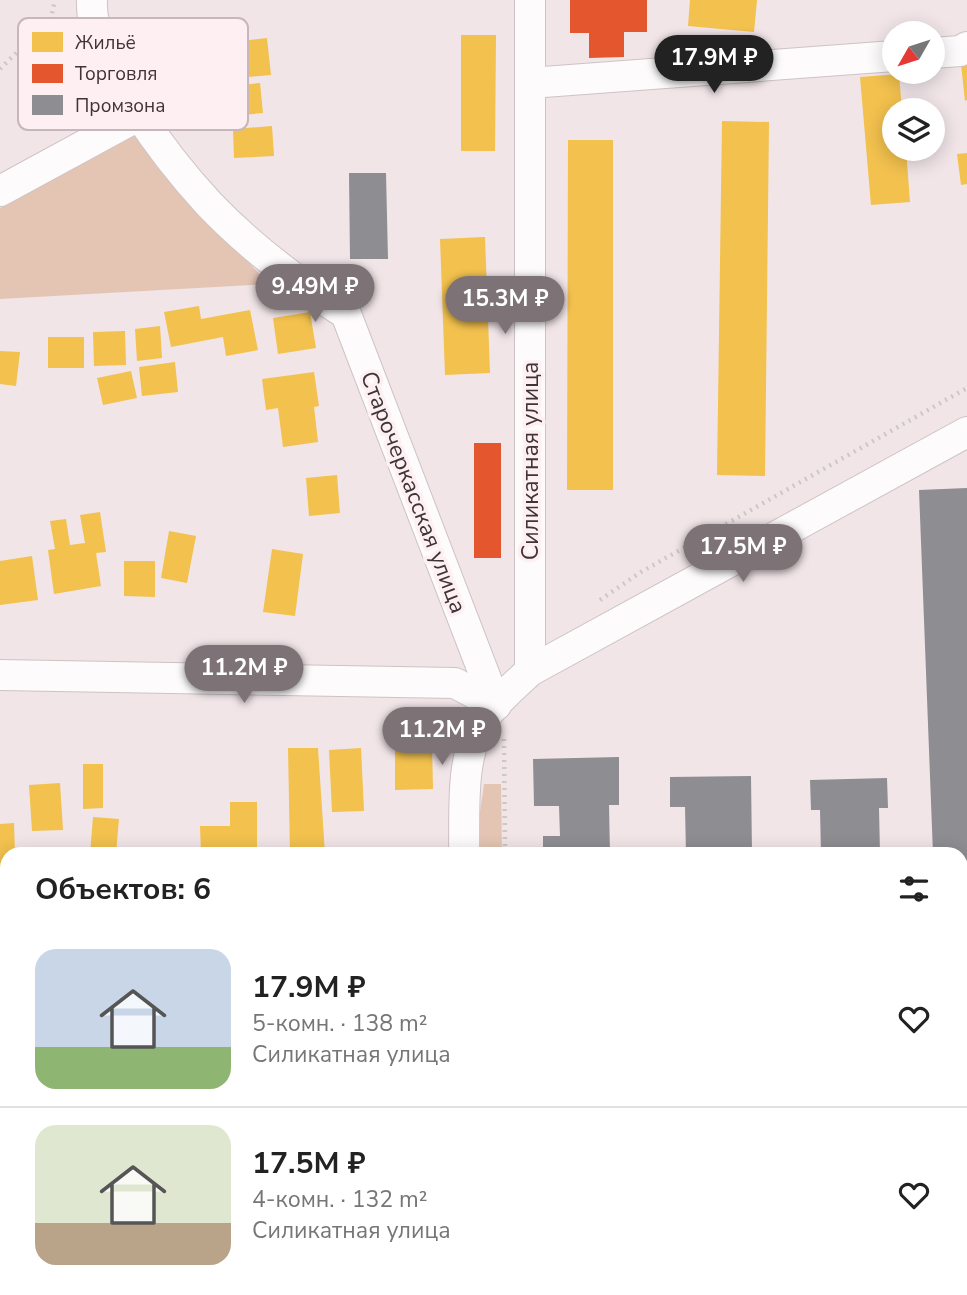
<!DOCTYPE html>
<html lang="ru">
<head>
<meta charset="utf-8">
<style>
  body { margin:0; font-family:"Nunito Sans",sans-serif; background:#f6f6f6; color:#222; height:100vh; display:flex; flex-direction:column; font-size:26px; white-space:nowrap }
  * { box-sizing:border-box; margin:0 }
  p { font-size:23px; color:#767676 }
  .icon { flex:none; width:38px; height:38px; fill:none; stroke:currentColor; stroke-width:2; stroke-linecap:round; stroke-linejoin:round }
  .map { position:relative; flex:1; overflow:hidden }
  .sheet { position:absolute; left:0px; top:847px; width:968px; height:448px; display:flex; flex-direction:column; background:#fff; border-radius:21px 21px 0 0; box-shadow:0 4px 18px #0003 }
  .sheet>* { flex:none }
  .needle { width:46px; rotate:231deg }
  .controls { position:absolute; left:882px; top:21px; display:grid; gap:14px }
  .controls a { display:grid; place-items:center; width:63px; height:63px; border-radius:50%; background:#fff; box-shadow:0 4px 18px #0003; font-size:35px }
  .price { position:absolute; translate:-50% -60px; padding:0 16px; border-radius:24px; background:#7d7376; color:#fff; font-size:23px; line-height:46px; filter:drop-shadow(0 2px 4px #0008) }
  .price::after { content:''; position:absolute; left:50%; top:42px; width:21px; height:16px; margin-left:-10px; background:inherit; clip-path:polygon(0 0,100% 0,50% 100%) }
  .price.current { background:#222; color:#fff }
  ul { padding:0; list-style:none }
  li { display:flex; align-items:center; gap:21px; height:175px; padding:0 35px }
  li+li { border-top:2px solid #e0e0e0 }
  li span { display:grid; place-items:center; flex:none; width:196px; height:140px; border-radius:21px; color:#555 }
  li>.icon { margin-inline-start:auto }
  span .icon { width:84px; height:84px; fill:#fffc; stroke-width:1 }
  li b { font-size:30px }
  h2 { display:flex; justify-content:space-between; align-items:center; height:84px; padding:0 35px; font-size:30px }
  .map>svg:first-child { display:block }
  .green { fill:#e4c5b4 }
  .homes { fill:#f2c14e }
  .shops { fill:#e4572e }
  .industry { fill:#8d8d92 }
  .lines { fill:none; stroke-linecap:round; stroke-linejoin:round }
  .minor-casing { stroke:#cdc3c5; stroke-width:32 }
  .major-casing { stroke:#c7b7b8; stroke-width:39 }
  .path { stroke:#cdc8c8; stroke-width:4.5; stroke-dasharray:2 5; stroke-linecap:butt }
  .minor { stroke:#fdfbfc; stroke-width:30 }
  .major { stroke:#f5eeef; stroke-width:37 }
  .labels { text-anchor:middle; stroke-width:7; stroke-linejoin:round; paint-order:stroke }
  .street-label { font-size:23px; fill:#3f3538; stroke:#feeff3 }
  .key { fill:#feeff3; stroke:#c5b7bb; stroke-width:2 }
  .key-label { font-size:19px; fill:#3f3538 }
</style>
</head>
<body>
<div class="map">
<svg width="967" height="1295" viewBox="0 0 967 1295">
  <rect width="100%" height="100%" fill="#f1e5e8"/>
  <g class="green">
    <path d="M135,133L268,284L0,299V208Z"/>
    <path d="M484,784H501L502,854H474Z"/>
    <path d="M0,1156H7V1265L0,1260Z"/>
    <path d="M41,1288H251L241,1295H51Z"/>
    <path d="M405,1288H514V1295H411Z"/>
  </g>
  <g class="homes">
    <path d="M690,0H757L754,32L688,26Z"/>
    <path d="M461,35H496L495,151H461Z"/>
    <path d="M267,38L271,75L226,79L222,43Z"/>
    <path d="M961,64H967V100L965,101Z"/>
    <path d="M899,74L902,110H894V149H906L910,202L871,205L860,77Z"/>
    <path d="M260,83L263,113L232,116L229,86Z"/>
    <path d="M722,121L769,122L765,476L717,475Z"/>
    <path d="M272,126L274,156L234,158L233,129Z"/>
    <path d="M568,140H613V490H567Z"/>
    <path d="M967,153V184L961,185L957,154Z"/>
    <path d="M485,237L490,373L445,375L440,239Z"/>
    <path d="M199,306L201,319L250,310L258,350L226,356L223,337L171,347L164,312Z"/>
    <path d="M310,312L316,348L278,354L273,318Z"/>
    <path d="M160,326L162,358L137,361L135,329Z"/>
    <path d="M125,331L126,365L94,366L93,332Z"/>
    <rect x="48" y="337" width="36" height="31"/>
    <path d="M0,351L20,352L16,386L0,384Z"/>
    <path d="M175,362L178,392L142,396L139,367Z"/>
    <path d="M131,371L137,398L103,405L97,378Z"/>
    <path d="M314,372L319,406L314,407L318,442L283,447L278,408L266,410L262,379Z"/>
    <path d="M337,475L340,513L309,516L306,478Z"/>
    <path d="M100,512L106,552L96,553L101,586L54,594L48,550L55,549L50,521L66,519L70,545L85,543L80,515Z"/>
    <path d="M169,531L196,536L187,583L161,578Z"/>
    <path d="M272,549L303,554L295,616L263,612Z"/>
    <path d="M32,556L38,600L0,605V561Z"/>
    <path d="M124,561H155V597L124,596Z"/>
    <path d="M432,744L433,789L395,790V745Z"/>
    <path d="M288,748H318L325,854H290Z"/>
    <path d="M361,748L364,811L332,812L329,750Z"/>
    <path d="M83,764H103V808L83,809Z"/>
    <path d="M60,783L63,830L32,831L29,785Z"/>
    <path d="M230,802H257V854H201L200,826H230Z"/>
    <path d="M93,817L119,819L116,854H90Z"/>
    <path d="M14,823L15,854H7V889H0V824Z"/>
    <rect x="25" y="849" width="33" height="5"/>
    <path d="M0,1053H5L6,1084H0Z"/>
  </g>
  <g class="shops">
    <path d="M570,0H647V32H624V57L589,58V33H570Z"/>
    <rect x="474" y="443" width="27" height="115"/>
  </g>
  <g class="industry">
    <path d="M349,173H386L388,259H350Z"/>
    <path d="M967,488V1128H961V854H933L919,490Z"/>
    <path d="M619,757V805H609L610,854H543V836H560L559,806H534L533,759Z"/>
    <path d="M751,776L752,854H686L685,807H670V777Z"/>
    <path d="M887,778L888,808H879L880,854H821L820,810H811L810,780Z"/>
    <path d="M961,1134H967V1295H950V1288H961Z"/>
    <rect x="730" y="1288" width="39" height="7"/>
  </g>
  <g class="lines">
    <defs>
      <g id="minor">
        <path d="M92,0C88,57 170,162 209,204C249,246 298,283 346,314L496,705"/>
        <path d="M530,0V671"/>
        <path d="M933,53L960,51L967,47"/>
        <path d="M530,83L894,56"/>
        <path d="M0,191L140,115"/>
        <path d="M0,675L455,683L496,705"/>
        <path d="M464,854C465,813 460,758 482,722C495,702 513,687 530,671L967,432"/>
        <path d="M0,1119L7,1120"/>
        <path d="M688,1288V1295"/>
      </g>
      <g id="major">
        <path d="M0,1283L16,1295"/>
        <path d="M374,1288L381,1295"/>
        <path d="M255,1295L264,1288"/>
      </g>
    </defs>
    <use href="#minor" class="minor-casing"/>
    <use href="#major" class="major-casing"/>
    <g class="path">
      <path d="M0,69L51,18L55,0"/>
      <path d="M600,600L641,572L967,388"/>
      <path d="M504,739L505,854"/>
      <path d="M444,741L445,714L449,710"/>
      <path d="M0,1150H7"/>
      <path d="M516,1288V1295"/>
    </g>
    <use href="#minor" class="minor"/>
    <use href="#major" class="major"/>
  </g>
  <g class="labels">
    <g class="street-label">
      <text transform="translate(530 461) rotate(-90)" y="8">Силикатная улица</text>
      <text transform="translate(414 492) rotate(69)" y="8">Старочеркасская улица</text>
    </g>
  </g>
  <rect x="18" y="18" width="230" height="112" rx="10" class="key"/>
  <rect x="32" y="32" width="31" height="20" fill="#f2c14e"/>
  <rect x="32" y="64" width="31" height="19" fill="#e4572e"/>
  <rect x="32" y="95" width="31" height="20" fill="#8d8d92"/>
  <g class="key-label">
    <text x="75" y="49">Жильё</text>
    <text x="75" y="80">Торговля</text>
    <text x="75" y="112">Промзона</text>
  </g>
</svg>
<div class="controls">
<a><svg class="needle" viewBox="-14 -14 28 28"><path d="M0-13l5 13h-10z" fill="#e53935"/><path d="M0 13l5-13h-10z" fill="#767676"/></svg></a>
<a><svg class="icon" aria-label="layers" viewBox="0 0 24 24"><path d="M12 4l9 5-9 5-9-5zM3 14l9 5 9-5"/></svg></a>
</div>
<b class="price current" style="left:714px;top:95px">17.9M ₽</b>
<b class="price" style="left:315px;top:324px">9.49M ₽</b>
<b class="price" style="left:505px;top:336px">15.3M ₽</b>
<b class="price" style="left:743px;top:584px">17.5M ₽</b>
<b class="price" style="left:244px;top:705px">11.2M ₽</b>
<b class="price" style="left:442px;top:767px">11.2M ₽</b>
<section class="sheet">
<h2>Объектов: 6<svg class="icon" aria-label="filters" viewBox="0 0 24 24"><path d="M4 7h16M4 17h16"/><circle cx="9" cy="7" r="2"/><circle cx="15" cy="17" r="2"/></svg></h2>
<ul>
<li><span style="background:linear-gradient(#c9d6e8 70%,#8fb573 0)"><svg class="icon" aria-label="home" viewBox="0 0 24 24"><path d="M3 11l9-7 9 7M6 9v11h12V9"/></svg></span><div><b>17.9M ₽</b><p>5-комн. · 138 m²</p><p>Силикатная улица</p></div><svg class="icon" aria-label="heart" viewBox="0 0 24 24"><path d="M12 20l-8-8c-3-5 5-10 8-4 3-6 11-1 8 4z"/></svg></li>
<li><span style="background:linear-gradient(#dfe7d0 70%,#b9a48a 0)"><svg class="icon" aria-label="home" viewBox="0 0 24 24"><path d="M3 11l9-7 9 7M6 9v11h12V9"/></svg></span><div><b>17.5M ₽</b><p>4-комн. · 132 m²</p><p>Силикатная улица</p></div><svg class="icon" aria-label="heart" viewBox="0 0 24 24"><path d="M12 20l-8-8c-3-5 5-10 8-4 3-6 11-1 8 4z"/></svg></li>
</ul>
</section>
</div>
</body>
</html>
